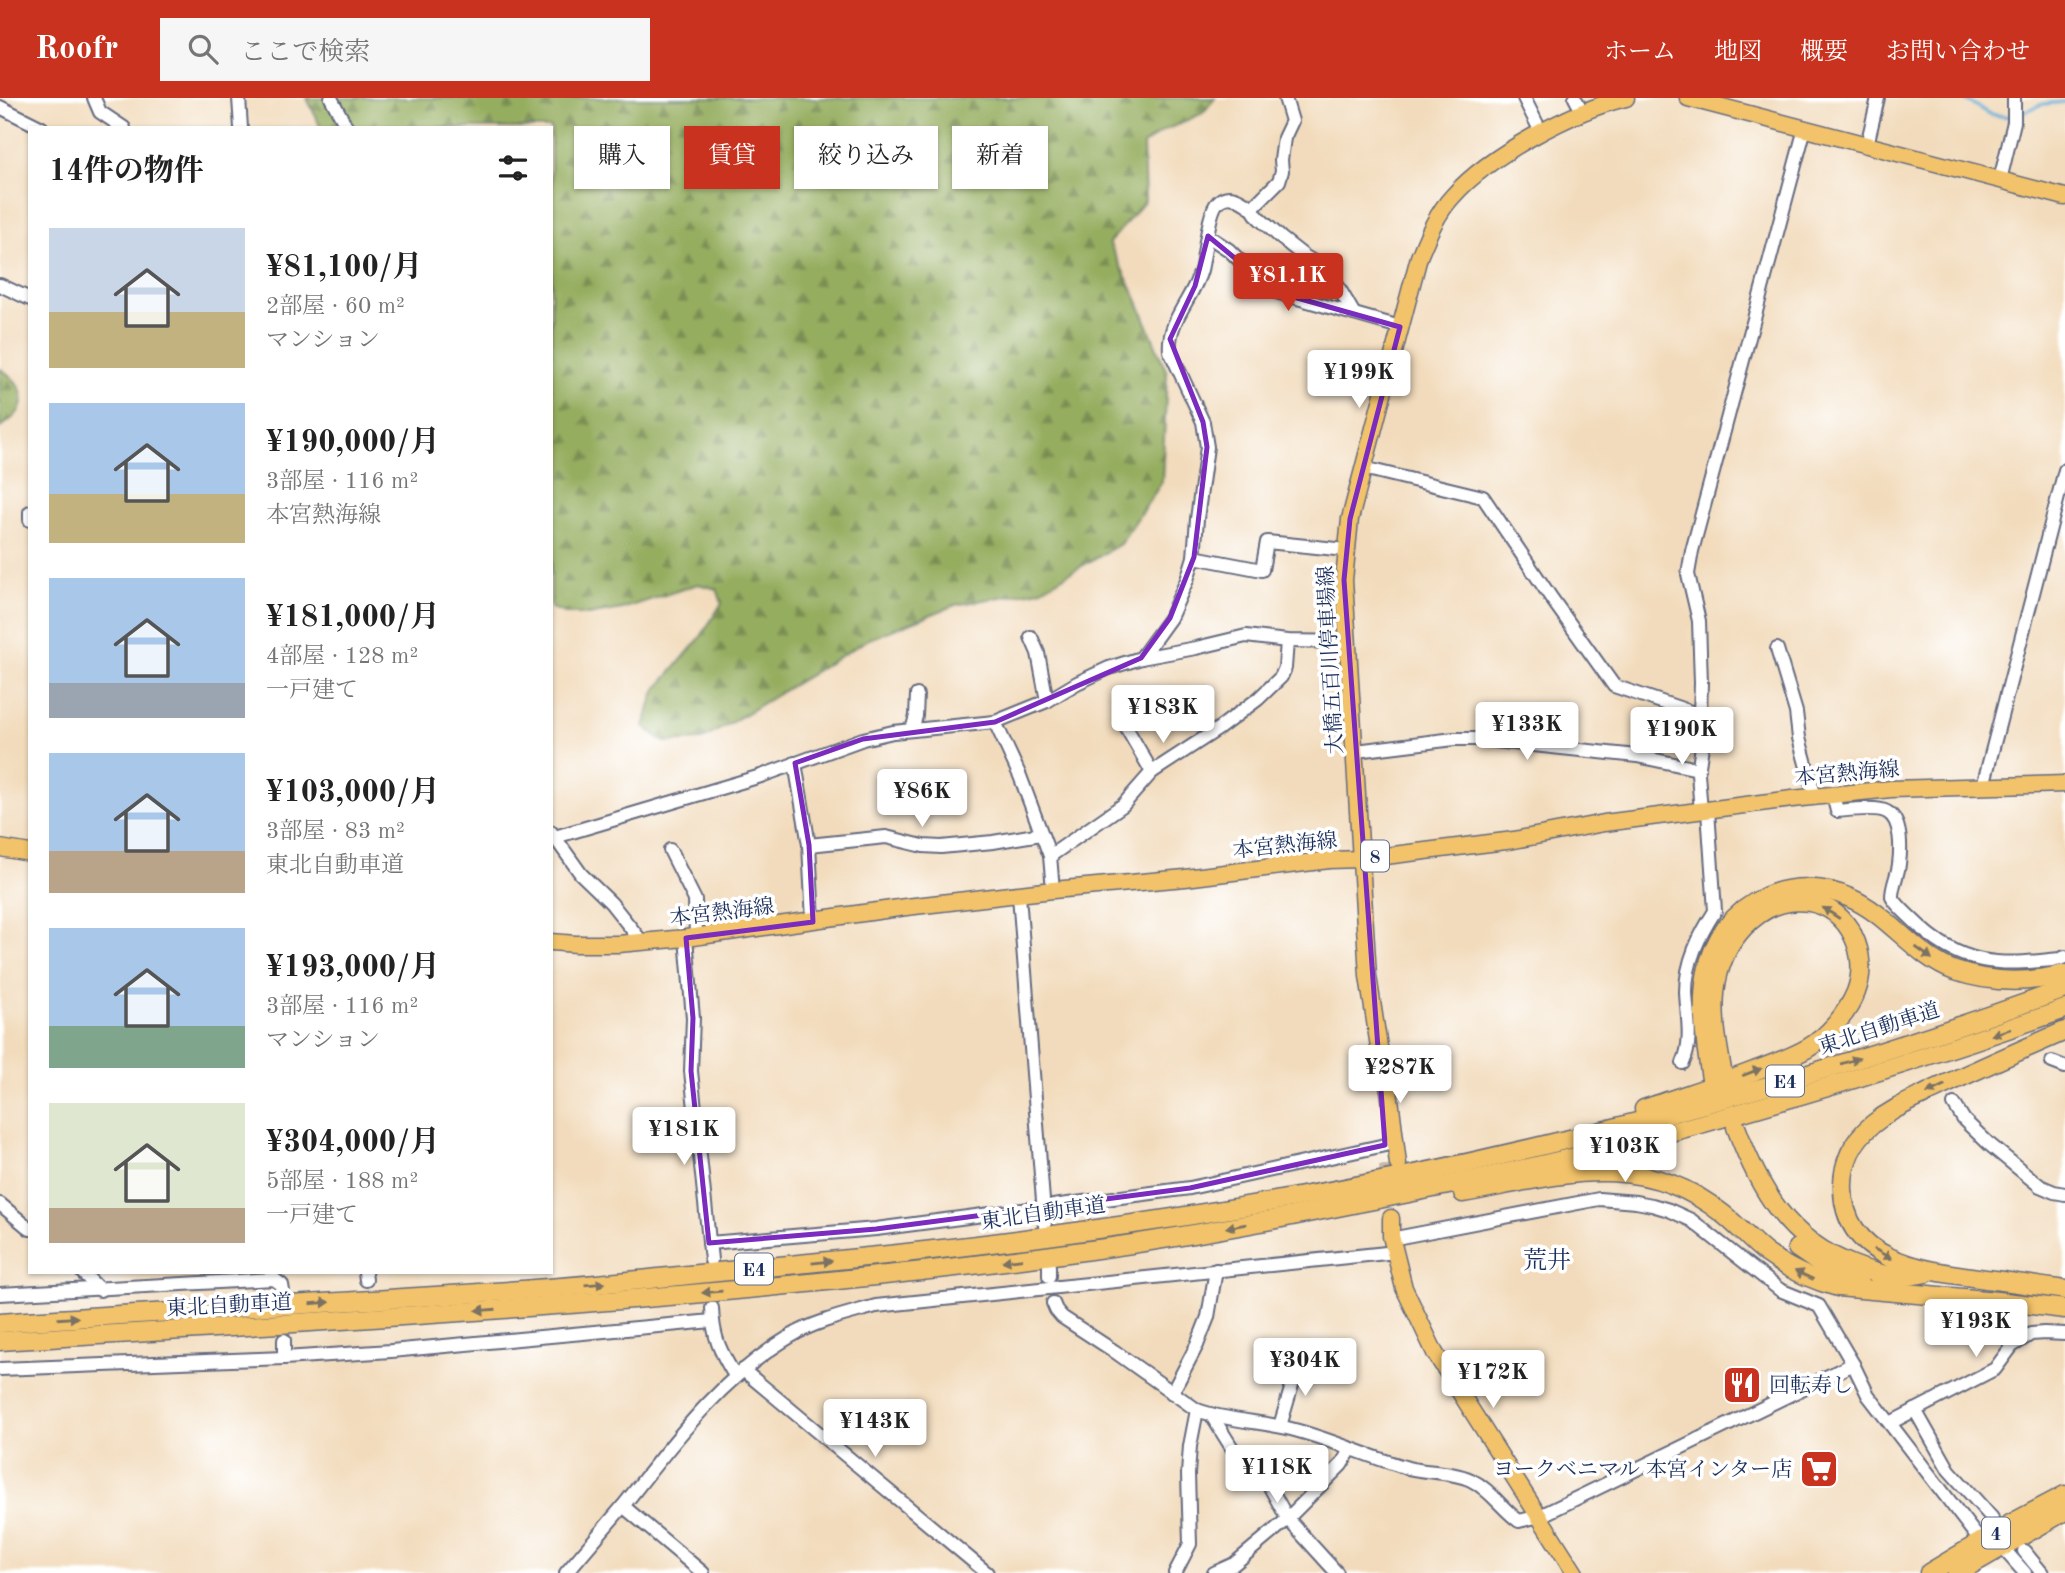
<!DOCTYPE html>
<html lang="ja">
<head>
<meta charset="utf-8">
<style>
  body { margin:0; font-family:"Old Standard TT","Noto Serif JP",serif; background:#f6f6f6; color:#222; height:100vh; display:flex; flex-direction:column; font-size:26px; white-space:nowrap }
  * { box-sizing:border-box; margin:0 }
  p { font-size:23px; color:#767676 }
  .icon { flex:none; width:38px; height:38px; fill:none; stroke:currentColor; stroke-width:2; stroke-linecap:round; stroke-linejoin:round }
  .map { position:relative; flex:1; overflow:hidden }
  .details { position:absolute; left:28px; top:28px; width:525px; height:1148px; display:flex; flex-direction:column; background:#fff; border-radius:0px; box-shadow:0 2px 5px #0004 }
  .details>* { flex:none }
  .banner { position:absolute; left:574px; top:28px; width:665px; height:63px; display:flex; gap:14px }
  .price { position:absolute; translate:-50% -60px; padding:0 16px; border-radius:7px; background:#fff; color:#222; font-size:23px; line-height:46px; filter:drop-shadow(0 2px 4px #0008) }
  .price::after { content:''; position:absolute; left:50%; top:42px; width:21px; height:16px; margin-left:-10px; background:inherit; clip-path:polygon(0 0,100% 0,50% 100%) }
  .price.selected { background:#c8321e; color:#fff }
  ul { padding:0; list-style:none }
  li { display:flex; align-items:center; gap:21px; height:175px; padding:0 21px }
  li span { display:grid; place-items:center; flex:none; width:196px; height:140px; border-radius:0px; color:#555 }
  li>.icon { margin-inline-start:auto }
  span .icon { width:84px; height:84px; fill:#fffc; stroke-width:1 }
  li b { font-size:30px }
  h2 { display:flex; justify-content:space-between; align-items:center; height:84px; padding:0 21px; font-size:30px }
  .pill { padding:0 24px; border-radius:0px; background:#fff; box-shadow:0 2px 5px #0004; font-size:24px; line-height:63px }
  .pill.selected { background:#c8321e; color:#fff }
  header { display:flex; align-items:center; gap:42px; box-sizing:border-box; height:98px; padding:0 35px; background:#c8321e; color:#fff }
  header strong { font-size:33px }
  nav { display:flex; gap:38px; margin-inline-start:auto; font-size:24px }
  .search { width:490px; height:63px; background:#f6f6f6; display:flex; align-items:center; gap:18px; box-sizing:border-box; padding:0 24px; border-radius:0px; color:#767676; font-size:26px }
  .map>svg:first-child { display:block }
  .forest { fill:url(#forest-firs); stroke:#586e5e; stroke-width:2 }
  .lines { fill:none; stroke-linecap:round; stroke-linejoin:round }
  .stream { stroke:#5dabd6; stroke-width:3.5 }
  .major-tunnel { stroke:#c7b9a9; stroke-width:16; stroke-dasharray:16 8; stroke-linecap:butt }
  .minor-casing { stroke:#666b7f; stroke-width:16 }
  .major-casing { stroke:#666b7f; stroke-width:19 }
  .highway-casing { stroke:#666b7f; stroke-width:21 }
  .minor { stroke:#fff; stroke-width:12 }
  .major { stroke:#f2c36a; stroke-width:16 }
  .highway { stroke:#f2c36a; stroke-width:18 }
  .oneway { fill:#7c7263 }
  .marked { fill:none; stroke:#7b2cbf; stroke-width:5; stroke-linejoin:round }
  .labels { text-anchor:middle; stroke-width:7; stroke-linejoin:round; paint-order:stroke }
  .shield { fill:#fff; stroke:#5f6d8e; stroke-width:2 }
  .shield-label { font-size:19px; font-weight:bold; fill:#1b2f5e }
  .street-label { font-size:21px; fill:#1b2f5e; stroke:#fff }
  .poi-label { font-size:21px; fill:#1b2f5e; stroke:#fff; text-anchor:start }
  .quarter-label { font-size:24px; fill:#1b2f5e; stroke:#fff }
</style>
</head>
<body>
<header>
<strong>Roofr</strong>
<div class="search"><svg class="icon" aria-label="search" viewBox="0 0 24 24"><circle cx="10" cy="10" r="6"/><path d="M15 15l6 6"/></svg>ここで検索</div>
<nav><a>ホーム</a><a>地図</a><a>概要</a><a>お問い合わせ</a></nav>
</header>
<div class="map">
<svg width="2065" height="1475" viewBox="0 0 2065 1475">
  <defs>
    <pattern id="forest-firs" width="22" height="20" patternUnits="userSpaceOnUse" patternTransform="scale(1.75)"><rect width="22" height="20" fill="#95ad5f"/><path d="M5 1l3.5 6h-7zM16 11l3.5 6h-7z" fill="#798d52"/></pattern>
  </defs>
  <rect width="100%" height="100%" fill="#fff"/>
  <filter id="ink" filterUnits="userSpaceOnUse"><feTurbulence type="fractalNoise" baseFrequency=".0143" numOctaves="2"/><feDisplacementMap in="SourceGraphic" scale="14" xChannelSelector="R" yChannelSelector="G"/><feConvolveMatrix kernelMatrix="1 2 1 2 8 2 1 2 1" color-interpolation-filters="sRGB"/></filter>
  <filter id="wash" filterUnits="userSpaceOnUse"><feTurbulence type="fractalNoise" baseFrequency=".00686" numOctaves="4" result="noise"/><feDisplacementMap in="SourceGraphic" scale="28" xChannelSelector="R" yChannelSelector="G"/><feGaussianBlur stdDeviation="1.57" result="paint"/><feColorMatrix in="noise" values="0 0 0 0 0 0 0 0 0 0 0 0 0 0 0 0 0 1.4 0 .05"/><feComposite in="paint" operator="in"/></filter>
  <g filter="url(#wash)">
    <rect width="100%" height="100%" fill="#f2dbbc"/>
    <g class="forest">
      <path d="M307,0H1215L1203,15L1163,33L1143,47L1145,103L1109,145L1137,201L1167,275L1162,384L1120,446L1040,492L955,507L869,541L702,642L664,644L644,628L655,593L700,540L722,505L717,491L698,486L622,511L588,517L565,515L551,510V30H321Z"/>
      <path d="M0,271C15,279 30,297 18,314C14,320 6,325 0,330Z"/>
    </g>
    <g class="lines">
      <g class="stream">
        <path d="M1963,0L1989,16L2010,19"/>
        <path d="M2017,17L2043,6L2065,4"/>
      </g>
    </g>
  </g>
  <g filter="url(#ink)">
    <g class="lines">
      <path class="major-tunnel" d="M1387,1067L1391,1120"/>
      <defs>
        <g id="minor">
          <path d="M94,0L100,14L124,30"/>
          <path d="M239,0L241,30"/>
          <path d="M331,0L347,30"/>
          <path d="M1524,0L1541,34"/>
          <path d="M1575,0L1582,13"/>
          <path d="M0,9L42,30"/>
          <path d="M1867,47L1878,0"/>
          <path d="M2000,82L2014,24V0"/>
          <path d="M1252,110L1258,119L1281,140L1304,158L1329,173L1354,216"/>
          <path d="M1208,138L1229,152L1267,189L1276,194L1400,229"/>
          <path d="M0,187L30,201"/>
          <path d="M1363,370L1483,399L1552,501L1614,588L1700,617"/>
          <path d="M30,414V422"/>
          <path d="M1194,459L1262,472L1267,444L1346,452"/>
          <path d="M1031,539L1038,555L1047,603"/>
          <path d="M1777,551L1796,614L1799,640L1815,699"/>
          <path d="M1141,560L1196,550L1246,538L1287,543L1347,544"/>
          <path d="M995,624L1020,678L1050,758L1053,792"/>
          <path d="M1123,624L1152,674"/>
          <path d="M912,632L916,618L917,597"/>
          <path d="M1356,653L1454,641H1476L1637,658L1698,671"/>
          <path d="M795,665L809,747L813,823"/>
          <path d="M1983,688L2065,372"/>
          <path d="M1833,697L1837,713C1849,712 1877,708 1887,714C1902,722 1901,751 1899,766C1898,777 1892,787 1892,799C1897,808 1906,815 1914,823C1960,869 1999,868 2060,861L2065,859"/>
          <path d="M1701,714L1698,675L1705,628L1700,617L1701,585L1699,523L1688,476L1692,453L1805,30"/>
          <path d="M551,734L581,776L611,805L642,844"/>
          <path d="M555,739L761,678L863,641L893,634L995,624L1047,603L1077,585L1109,570L1141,560L1170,520L1187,482L1194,459L1197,421L1207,349L1203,324L1170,253C1167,222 1193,201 1201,172C1205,157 1208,113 1218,104C1229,93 1242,103 1252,110L1279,83L1282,73L1281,62L1284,40L1292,23L1285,0"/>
          <path d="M809,747L886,739L923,748L941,749L993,744L1041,736"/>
          <path d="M670,752L695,802L696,839"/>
          <path d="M1050,758L1123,707L1152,674L1218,631L1258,601L1281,579L1285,570L1287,543"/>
          <path d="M1019,797L1045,1128"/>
          <path d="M686,840L693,920L691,973L711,1162"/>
          <path d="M2052,964L2065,969"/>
          <path d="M1683,965C1693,943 1687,918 1686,894C1686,864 1699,838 1715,813L1708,713"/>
          <path d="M1954,1006L1964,1022L1989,1046L2040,1088L2054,1094L2065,1096"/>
          <path d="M0,1106L30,1131"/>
          <path d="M1401,1139L1599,1101L1636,1104L1652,1107L1669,1112L1691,1122L1780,1192L1819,1208L1853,1266L1868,1297L1981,1444"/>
          <path d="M709,1145L876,1131L1190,1090L1385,1047"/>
          <path d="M1049,1168V1178"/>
          <path d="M82,1174L100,1192"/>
          <path d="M365,1174L366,1182"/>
          <path d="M0,1196L274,1181L282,1187L283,1193"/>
          <path d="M1053,1205L1056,1212L1062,1219L1114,1253L1197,1312C1227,1323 1260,1323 1291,1331C1331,1341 1368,1359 1408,1370C1428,1375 1452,1373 1471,1382C1490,1391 1502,1411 1519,1423L1540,1418L1853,1266"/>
          <path d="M712,1210C713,1240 720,1253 735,1278"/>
          <path d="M284,1260V1242"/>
          <path d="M0,1271L284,1260L391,1253L712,1223"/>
          <path d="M743,1272L987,1475"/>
          <path d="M1172,1295L1197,1247L1208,1219L1216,1172"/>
          <path d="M1915,1312L1949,1372L1992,1420"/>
          <path d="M1212,1318L1232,1350L1270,1389L1287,1420L1337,1475"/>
          <path d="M1890,1325L1995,1271L2012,1248L2031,1236L2044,1235L2065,1236"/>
          <path d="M1280,1328L1296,1274L1303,1260"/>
          <path d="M623,1408C673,1345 720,1280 791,1238C816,1223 848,1216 876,1208L1396,1154"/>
          <path d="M2001,1448L2025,1475"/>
          <path d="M2024,1453L2042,1475"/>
          <path d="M566,1475L623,1408L703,1475"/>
          <path d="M1175,1475L1190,1446L1188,1376L1190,1348L1197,1312"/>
          <path d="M1214,1475L1234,1466L1283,1425L1341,1367L1351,1351"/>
        </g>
        <g id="major">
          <path d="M1688,0L2065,99"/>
          <path d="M0,750L30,755"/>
          <path d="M551,844L576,846H618L686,840L906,809L1053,792L1185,780L1329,762L1361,761L1514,742L1604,725L1792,701L1891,691L2065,686"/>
          <path d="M1398,1066L1389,992L1379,949L1368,878L1344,482L1350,421L1419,159C1428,137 1437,115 1453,98C1489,57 1574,12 1626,0"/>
          <path d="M1391,1120V1138L1404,1190L1435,1255L1575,1475"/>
        </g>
        <g id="highway">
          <path d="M2065,933C2019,953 1974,973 1929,994C1909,1004 1890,1012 1873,1026C1853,1042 1842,1065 1843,1091C1844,1166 1929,1173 1986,1181C2012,1184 2038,1188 2065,1192"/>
          <path d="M1711,981C1700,912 1691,833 1767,798C1792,787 1825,788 1850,800C1890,817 1914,858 1955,873C1990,885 2029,885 2065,876"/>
          <path d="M1644,1011C1681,998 1718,987 1754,973C1772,966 1791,960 1808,950C1828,938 1847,916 1856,894C1870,857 1850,811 1809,804C1764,797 1728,837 1718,877C1710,909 1717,945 1723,977"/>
          <path d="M1736,1029C1759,1091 1788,1143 1853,1167C1881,1178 1897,1181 1926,1175"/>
          <path d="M1463,1095C1557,1078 1640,1049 1723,1116C1738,1128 1751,1143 1766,1155C1788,1171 1812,1182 1838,1189L1997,1203L2065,1211"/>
          <path d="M1797,1150L1825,1169L1860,1187"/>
          <path d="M0,1225C183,1212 365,1204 548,1190C614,1185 681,1178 747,1171C860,1160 971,1149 1083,1133C1418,1088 1748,1006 2065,891"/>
          <path d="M0,1243C362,1221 724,1202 1083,1153C1173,1141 1264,1124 1353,1106C1439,1089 1526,1072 1611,1050C1764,1010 1916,964 2065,911"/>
          <path d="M1929,1475L2012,1425L2065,1397"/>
          <path d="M1957,1475L2065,1413"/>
        </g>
      </defs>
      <use href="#minor" class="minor-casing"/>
      <use href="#major" class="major-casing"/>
      <use href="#highway" class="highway-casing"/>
      <use href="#minor" class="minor"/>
      <use href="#major" class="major"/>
      <use href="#highway" class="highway"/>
    </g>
    <defs><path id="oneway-solid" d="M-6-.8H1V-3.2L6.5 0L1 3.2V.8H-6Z" transform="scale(1.75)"/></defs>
    <g class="oneway">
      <use href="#oneway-solid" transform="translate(1831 815) rotate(-147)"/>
      <use href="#oneway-solid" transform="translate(1924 855) rotate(36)"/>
      <use href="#oneway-solid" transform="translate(2001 934) rotate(161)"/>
      <use href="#oneway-solid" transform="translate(1850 963) rotate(-17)"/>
      <use href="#oneway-solid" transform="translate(1752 974) rotate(-21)"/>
      <use href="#oneway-solid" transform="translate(1936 991) rotate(154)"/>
      <use href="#oneway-solid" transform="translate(1236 1128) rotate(170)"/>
      <use href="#oneway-solid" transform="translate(1883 1156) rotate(30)"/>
      <use href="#oneway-solid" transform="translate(1012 1162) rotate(173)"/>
      <use href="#oneway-solid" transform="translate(822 1164) rotate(-6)"/>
      <use href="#oneway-solid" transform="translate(1804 1177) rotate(-155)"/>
      <use href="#oneway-solid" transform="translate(595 1186) rotate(-5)"/>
      <use href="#oneway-solid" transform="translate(712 1194) rotate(175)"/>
      <use href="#oneway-solid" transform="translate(320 1205) rotate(-4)"/>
      <use href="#oneway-solid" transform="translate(486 1212) rotate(176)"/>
      <use href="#oneway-solid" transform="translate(68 1220) rotate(-4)"/>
    </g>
  </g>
  <path class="marked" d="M1208,138L1276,194L1400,229L1350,421L1344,482L1385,1047L1190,1090L876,1131L709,1145L691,973L693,920L686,840L813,824L809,747L795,665L863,641L995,624L1141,560L1170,520L1194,459L1207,349L1203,324L1170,241L1195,188Z"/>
  <defs>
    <symbol id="restaurant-square" viewBox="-11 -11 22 22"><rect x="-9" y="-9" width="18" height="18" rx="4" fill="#c8321e" stroke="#fff"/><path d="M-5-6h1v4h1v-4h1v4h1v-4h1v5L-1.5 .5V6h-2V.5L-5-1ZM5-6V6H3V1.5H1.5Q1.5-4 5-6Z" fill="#fff"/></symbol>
    <symbol id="supermarket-square" viewBox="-11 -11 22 22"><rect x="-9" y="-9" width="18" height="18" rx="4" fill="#c8321e" stroke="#fff"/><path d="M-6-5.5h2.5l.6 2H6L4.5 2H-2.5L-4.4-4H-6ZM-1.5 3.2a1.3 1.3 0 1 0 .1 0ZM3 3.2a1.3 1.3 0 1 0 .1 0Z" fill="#fff"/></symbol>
  </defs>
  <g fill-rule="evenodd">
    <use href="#restaurant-square" x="1720" y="1265" width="44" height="44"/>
    <use href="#supermarket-square" x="1797" y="1349" width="44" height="44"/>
  </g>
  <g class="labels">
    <g class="shield">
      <rect x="1361" y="742.5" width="28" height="31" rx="5"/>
      <rect x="1766" y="967.5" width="38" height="31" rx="5"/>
      <rect x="735" y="1155.5" width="38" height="31" rx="5"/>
      <rect x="1982" y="1419.5" width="28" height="31" rx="5"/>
    </g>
    <g class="shield-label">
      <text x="1375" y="765">8</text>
      <text x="1785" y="990">E4</text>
      <text x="754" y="1178">E4</text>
      <text x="1996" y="1442">4</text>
    </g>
    <g class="street-label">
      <text transform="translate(1330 562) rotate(-93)" y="7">大橋五百川停車場線</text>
      <text transform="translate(1847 675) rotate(-5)" y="7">本宮熱海線</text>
      <text transform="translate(1285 747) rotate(-6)" y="7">本宮熱海線</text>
      <text transform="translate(722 814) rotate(-7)" y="7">本宮熱海線</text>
      <text transform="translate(1879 930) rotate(-18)" y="7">東北自動車道</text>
      <text transform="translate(1043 1115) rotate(-8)" y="7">東北自動車道</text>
      <text transform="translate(229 1207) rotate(-3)" y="7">東北自動車道</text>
    </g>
    <g class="poi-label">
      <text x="1769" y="1294">回転寿し</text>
      <text x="1792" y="1378" text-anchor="end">ヨークベニマル 本宮インター店</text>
    </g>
    <g class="quarter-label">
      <text x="1547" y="1170">荒井</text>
    </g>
  </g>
</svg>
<b class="price selected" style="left:1288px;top:215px">¥81.1K</b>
<b class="price" style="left:1359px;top:312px">¥199K</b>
<b class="price" style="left:1163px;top:647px">¥183K</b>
<b class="price" style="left:1527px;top:664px">¥133K</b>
<b class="price" style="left:1682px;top:669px">¥190K</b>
<b class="price" style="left:922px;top:731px">¥86K</b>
<b class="price" style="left:1400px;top:1007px">¥287K</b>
<b class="price" style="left:684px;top:1069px">¥181K</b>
<b class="price" style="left:1625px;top:1086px">¥103K</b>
<b class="price" style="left:1976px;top:1261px">¥193K</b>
<b class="price" style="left:1305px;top:1300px">¥304K</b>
<b class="price" style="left:1493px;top:1312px">¥172K</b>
<b class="price" style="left:875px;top:1361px">¥143K</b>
<b class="price" style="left:1277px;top:1407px">¥118K</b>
<div class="banner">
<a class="pill">購入</a>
<a class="pill selected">賃貸</a>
<a class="pill">絞り込み</a>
<a class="pill">新着</a>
</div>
<section class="details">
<h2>14件の物件<svg class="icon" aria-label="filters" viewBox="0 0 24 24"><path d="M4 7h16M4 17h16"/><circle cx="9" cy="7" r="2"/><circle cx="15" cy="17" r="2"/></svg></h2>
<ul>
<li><span style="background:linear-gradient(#c9d6e8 60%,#c2b280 0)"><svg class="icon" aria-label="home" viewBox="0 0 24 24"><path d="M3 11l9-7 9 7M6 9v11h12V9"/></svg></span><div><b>¥81,100/月</b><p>2部屋 · 60 m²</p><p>マンション</p></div></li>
<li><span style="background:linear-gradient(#a9c7e8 65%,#c2b280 0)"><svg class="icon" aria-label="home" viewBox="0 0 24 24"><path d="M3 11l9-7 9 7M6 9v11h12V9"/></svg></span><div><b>¥190,000/月</b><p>3部屋 · 116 m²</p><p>本宮熱海線</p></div></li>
<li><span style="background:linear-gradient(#a9c7e8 75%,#9aa5b1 0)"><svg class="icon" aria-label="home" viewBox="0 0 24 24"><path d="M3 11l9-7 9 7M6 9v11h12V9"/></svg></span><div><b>¥181,000/月</b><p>4部屋 · 128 m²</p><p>一戸建て</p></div></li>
<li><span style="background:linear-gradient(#a9c7e8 70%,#b9a48a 0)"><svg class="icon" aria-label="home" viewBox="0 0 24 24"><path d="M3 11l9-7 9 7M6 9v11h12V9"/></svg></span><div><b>¥103,000/月</b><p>3部屋 · 83 m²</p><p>東北自動車道</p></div></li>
<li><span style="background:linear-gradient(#a9c7e8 70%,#7fa58c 0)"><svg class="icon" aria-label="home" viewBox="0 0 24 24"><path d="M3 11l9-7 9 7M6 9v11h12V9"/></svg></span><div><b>¥193,000/月</b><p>3部屋 · 116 m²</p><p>マンション</p></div></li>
<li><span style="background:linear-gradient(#dfe7d0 75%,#b9a48a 0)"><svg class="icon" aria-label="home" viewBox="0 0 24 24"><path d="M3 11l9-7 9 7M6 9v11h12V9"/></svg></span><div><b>¥304,000/月</b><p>5部屋 · 188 m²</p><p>一戸建て</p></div></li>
</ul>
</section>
</div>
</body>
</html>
